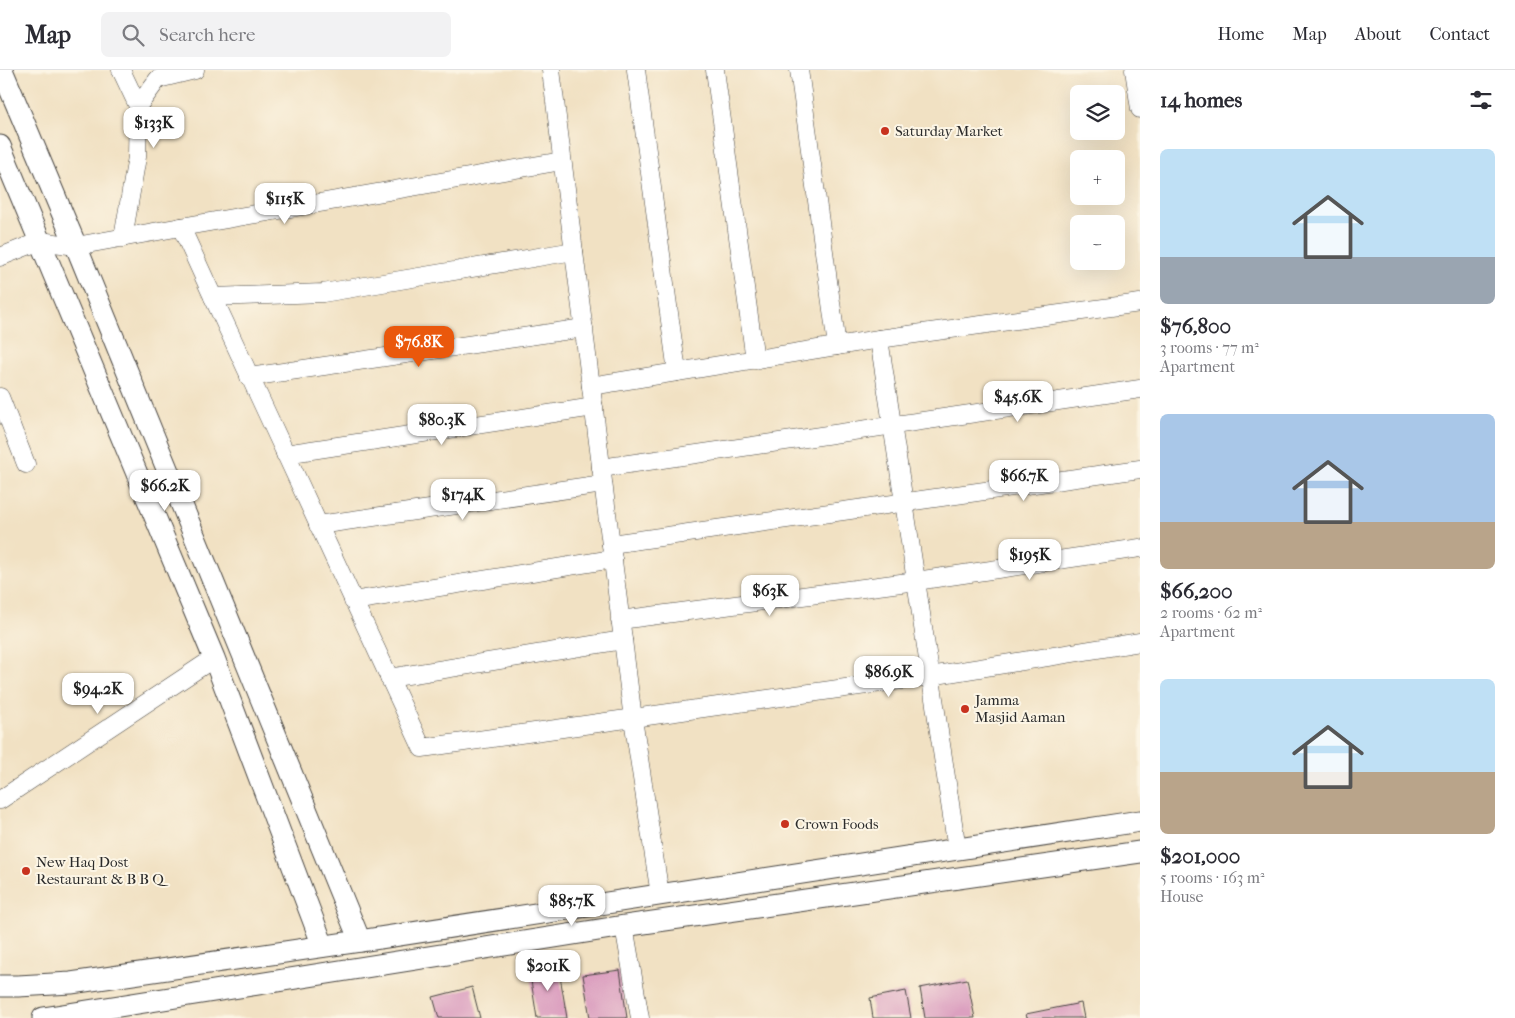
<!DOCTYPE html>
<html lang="en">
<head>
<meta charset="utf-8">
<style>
  body { margin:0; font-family:"IM FELL French Canon",serif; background:#f2f2f3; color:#2b2b33; height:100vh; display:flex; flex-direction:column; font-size:19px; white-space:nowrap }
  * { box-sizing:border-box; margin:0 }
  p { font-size:16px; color:#7c7c81 }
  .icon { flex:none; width:28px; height:28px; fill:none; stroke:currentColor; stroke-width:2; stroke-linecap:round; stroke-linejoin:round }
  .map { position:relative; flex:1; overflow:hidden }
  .drawer { display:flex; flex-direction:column; background:#fff; width:375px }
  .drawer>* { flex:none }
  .buttons { position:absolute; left:1070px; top:15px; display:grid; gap:10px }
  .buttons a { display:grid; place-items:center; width:55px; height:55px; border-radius:8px; background:#fff; box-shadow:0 5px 20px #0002; font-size:25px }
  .price { position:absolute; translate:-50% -42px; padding:0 11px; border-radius:10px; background:#fff; color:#222; font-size:16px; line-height:32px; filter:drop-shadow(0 1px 2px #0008) }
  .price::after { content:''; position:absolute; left:50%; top:30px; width:15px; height:11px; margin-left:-8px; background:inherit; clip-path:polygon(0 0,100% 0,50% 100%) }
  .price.on { background:#ea580c; color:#fff }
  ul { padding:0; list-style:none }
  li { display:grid; align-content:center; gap:10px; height:265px; padding:0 20px }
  li span { display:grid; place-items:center; height:155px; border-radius:8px; color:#555 }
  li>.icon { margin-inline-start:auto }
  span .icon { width:90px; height:90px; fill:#fffc; stroke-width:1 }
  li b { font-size:21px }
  h2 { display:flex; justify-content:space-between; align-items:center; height:60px; padding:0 20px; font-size:21px }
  header { display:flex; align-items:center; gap:30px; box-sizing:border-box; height:70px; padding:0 25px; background:#fff; border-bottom:1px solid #e1e1e2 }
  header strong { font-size:24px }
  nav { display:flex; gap:28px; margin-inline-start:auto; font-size:18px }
  .search { width:350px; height:45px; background:#f2f2f3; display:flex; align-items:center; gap:12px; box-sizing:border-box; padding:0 18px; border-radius:8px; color:#7c7c81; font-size:19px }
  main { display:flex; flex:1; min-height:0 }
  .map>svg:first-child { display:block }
  .building { fill:#dca0c0 }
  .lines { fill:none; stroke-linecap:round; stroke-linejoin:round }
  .minor-casing { stroke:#494642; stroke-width:19 }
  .tertiary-casing { stroke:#494642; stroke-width:23 }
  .minor { stroke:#fff; stroke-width:18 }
  .tertiary { stroke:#fff; stroke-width:21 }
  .poi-dot { fill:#c8321e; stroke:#fcf5e5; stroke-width:2 }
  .labels { text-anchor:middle; stroke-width:4; stroke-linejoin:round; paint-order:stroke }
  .poi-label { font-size:15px; fill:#2b2b2b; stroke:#fcf5e5; text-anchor:start }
</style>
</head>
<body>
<header>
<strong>Map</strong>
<div class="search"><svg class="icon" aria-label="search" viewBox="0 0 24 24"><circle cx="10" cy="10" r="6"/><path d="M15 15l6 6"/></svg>Search here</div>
<nav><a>Home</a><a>Map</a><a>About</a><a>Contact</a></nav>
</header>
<main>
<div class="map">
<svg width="1140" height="948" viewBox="0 0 1140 948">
  <rect width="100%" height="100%" fill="#fcf5e5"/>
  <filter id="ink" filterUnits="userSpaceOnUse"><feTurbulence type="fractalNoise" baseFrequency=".02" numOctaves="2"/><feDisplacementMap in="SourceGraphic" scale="10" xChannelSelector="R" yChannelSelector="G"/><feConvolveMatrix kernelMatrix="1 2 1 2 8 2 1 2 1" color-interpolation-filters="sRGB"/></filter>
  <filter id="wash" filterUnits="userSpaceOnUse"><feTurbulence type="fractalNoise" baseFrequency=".0096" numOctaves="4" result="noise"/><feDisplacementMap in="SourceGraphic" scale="20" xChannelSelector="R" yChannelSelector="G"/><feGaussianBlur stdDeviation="1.12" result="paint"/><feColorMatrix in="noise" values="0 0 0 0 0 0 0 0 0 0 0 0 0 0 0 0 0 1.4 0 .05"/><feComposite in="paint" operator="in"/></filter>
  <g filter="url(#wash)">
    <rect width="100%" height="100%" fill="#f1e1c3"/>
    <g id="blocks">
      <g class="building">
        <path d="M558,894L567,948H537L529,898Z"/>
        <path d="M620,900L627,948H590L583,905Z"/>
        <path d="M967,909L975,948H925L920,918Z"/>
        <path d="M472,917L480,948H439L433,927Z"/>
        <path d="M906,921L911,948H873L870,928Z"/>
        <path d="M1081,933L1084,948H1027L1026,944Z"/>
      </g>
    </g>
  </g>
  <g filter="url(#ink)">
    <use href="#blocks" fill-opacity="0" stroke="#494642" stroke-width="1"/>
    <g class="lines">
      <defs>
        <g id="minor">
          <path d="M121,0L138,36"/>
          <path d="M551,0L633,649L660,825"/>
          <path d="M636,0L677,302"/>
          <path d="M715,0L755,290"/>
          <path d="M799,0L837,276"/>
          <path d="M1134,0L1140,39"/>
          <path d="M181,157L213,227L422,678L930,606L1140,572"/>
          <path d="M123,168L137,87L138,36L158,9L195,0"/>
          <path d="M0,187L40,171L76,176L181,157L562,91"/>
          <path d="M213,227L323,223L574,181"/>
          <path d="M249,307L584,258"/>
          <path d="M591,316L879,269"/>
          <path d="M0,327L26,394"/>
          <path d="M285,384L594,337"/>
          <path d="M601,398L1140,319"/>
          <path d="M318,455L603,414"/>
          <path d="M611,474L1140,399"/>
          <path d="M353,531L613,489"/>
          <path d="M620,550L916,511L1140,478"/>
          <path d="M389,608L623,570"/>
          <path d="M0,730L214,588"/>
          <path d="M957,779L879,269L1140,233"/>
          <path d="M624,856L640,948"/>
        </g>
        <g id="tertiary">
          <path d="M2,0L76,176L360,871"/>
          <path d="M0,76L214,588L323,876"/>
          <path d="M0,916H18L71,913L360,871L1140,751"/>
          <path d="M43,948L624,856L1140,782"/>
        </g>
      </defs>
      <use href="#minor" class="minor-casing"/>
      <use href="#tertiary" class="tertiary-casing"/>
      <use href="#minor" class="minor"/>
      <use href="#tertiary" class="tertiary"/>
    </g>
  </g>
  <g class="poi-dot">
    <circle cx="885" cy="61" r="5"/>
    <circle cx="965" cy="639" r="5"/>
    <circle cx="785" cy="754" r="5"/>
    <circle cx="26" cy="801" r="5"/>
  </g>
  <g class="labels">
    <g class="poi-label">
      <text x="895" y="66">Saturday Market</text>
      <text x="975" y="635">Jamma<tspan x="975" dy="17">Masjid Aaman</tspan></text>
      <text x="795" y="759">Crown Foods</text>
      <text x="36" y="797">New Haq Dost<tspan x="36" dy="17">Restaurant &amp; B B Q</tspan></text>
    </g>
  </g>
</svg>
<div class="buttons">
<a><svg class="icon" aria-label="layers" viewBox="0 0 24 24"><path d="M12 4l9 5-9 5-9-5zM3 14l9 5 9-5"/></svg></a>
<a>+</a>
<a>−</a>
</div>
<b class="price" style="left:154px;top:79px">$133K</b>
<b class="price" style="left:285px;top:155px">$115K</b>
<b class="price on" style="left:419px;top:298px">$76.8K</b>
<b class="price" style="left:1018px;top:353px">$45.6K</b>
<b class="price" style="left:442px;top:376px">$80.3K</b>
<b class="price" style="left:1024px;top:432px">$66.7K</b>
<b class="price" style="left:165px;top:442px">$66.2K</b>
<b class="price" style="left:463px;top:451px">$174K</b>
<b class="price" style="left:1030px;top:511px">$195K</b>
<b class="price" style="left:770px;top:547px">$63K</b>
<b class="price" style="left:889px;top:628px">$86.9K</b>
<b class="price" style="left:98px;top:645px">$94.2K</b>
<b class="price" style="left:572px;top:857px">$85.7K</b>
<b class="price" style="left:548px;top:922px">$201K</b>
</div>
<section class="drawer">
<h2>14 homes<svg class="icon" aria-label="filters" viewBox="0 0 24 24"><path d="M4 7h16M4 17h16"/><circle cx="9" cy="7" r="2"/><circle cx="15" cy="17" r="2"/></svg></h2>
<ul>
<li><span style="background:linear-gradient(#bfe0f5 70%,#9aa5b1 0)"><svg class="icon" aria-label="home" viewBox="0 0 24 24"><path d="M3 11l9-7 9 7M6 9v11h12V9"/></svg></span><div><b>$76,800</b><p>3 rooms · 77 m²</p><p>Apartment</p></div></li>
<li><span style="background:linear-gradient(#a9c7e8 70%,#b9a48a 0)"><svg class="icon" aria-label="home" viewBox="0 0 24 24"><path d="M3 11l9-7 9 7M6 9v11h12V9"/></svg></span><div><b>$66,200</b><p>2 rooms · 62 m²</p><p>Apartment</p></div></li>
<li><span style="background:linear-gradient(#bfe0f5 60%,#b9a48a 0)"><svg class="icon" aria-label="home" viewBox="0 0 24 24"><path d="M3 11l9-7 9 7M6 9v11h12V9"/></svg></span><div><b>$201,000</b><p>5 rooms · 163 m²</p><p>House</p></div></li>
</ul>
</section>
</main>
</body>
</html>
